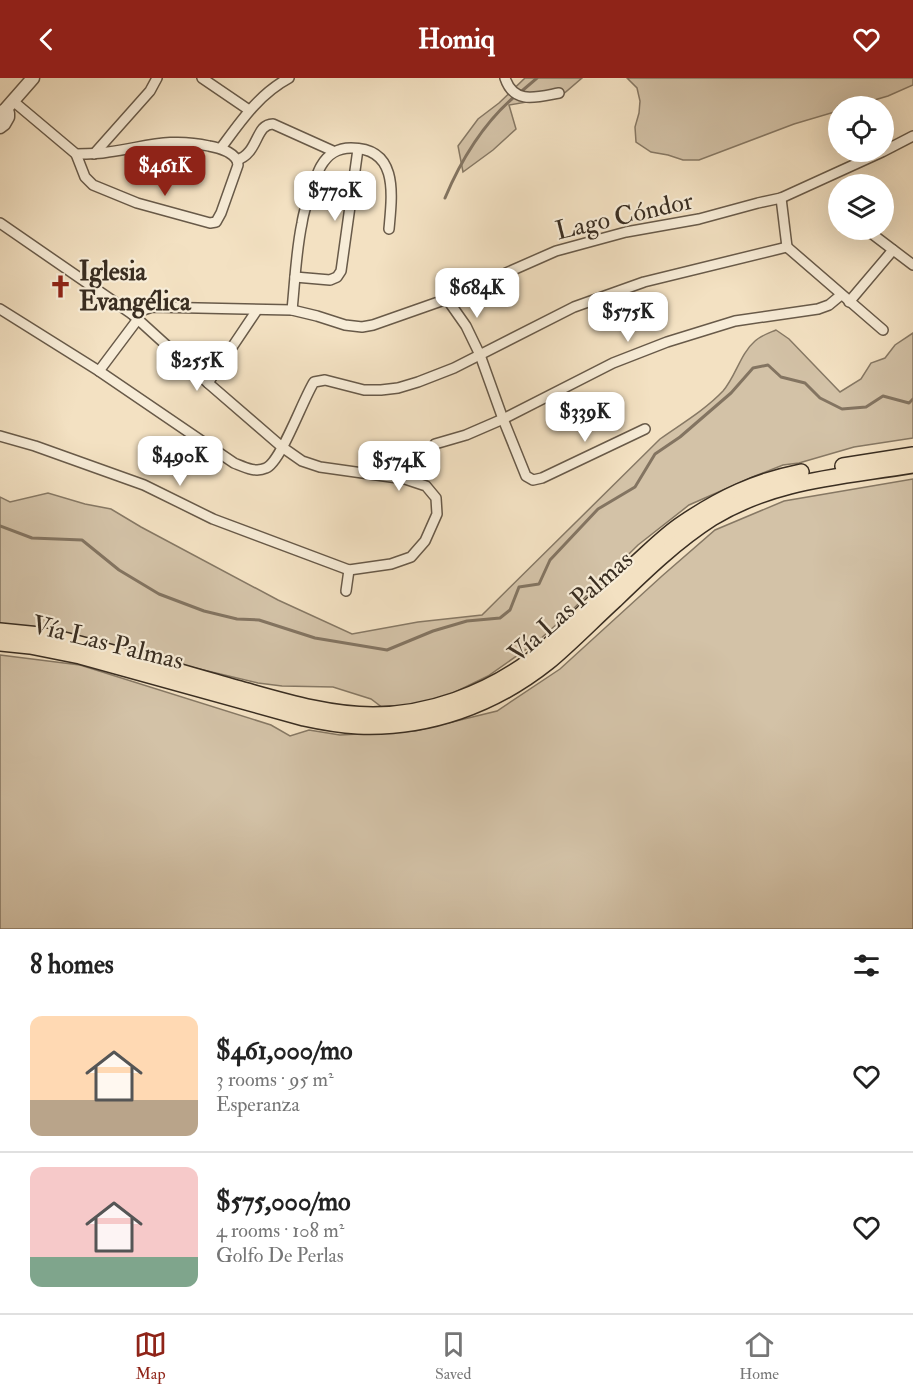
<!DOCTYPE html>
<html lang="en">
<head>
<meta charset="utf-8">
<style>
  body { margin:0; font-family:"IM FELL Double Pica",serif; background:#f6f6f6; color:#222; height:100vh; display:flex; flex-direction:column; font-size:22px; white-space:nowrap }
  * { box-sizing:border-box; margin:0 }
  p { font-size:20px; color:#767676 }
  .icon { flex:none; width:33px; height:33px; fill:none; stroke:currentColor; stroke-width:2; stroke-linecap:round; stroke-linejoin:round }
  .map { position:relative; height:851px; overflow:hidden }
  .side { display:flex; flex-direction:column; background:#fff; flex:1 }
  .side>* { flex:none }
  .tools { position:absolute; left:828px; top:18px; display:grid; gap:12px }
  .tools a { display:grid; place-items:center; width:66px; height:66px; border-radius:50%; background:#fff; box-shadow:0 6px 24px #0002; font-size:30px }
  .price { position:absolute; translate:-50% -51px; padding:0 14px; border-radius:12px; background:#fff; color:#222; font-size:20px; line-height:39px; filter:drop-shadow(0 2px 3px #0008) }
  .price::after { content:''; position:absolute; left:50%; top:36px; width:18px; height:14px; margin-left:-9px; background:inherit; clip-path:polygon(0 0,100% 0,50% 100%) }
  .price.on { background:#8f2418; color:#fff }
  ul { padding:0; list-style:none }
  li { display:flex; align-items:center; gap:18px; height:150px; padding:0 30px }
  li+li { border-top:2px solid #e0e0e0 }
  li span { display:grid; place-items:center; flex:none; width:168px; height:120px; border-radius:12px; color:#555 }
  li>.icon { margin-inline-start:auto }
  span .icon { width:72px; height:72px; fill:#fffc; stroke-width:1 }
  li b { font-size:26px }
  h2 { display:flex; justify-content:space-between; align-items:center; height:72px; padding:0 30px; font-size:26px }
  header { display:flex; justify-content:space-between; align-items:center; height:78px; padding:0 30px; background:#8f2418; color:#fff; font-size:27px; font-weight:800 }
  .tabs { display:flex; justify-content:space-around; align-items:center; height:84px; border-top:2px solid #e0e0e0; background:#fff; font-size:16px; color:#767676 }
  .tabs a { display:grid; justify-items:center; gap:3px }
  .tabs .on { color:#8f2418 }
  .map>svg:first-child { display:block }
  .green { fill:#d3c2a7; stroke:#867864; stroke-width:1.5 }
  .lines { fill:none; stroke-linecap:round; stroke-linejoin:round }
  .stream { stroke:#837461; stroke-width:3 }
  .minor-casing { stroke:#685a49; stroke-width:12 }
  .tertiary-casing { stroke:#685a49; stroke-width:15 }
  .trunk-casing { stroke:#392d21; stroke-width:18 }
  .minor { stroke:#f7ecd7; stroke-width:9 }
  .tertiary { stroke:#f7ecd7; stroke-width:12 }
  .trunk { stroke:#f3e1c2; stroke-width:15 }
  .labels { text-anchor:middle; stroke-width:4.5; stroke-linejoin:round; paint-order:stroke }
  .street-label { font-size:26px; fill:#392d21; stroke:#f7ecd7 }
  .poi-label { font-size:26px; font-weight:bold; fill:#392d21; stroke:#f7ecd7; text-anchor:start }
</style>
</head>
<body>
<header><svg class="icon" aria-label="back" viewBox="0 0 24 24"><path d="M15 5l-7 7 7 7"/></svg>Homiq<svg class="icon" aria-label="heart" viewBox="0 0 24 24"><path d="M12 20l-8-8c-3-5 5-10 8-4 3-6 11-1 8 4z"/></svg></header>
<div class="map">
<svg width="913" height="851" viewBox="0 0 913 851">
  <rect width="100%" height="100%" fill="#f3e1c2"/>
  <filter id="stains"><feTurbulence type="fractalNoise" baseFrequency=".00333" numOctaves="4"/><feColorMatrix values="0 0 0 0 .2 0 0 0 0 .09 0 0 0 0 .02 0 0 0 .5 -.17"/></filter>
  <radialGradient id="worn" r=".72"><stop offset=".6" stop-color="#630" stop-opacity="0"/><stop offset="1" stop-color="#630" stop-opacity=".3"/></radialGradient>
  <g class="green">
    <path d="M525,0H582L561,18L509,27L516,51L493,72L463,94L458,68L478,41L499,25Z"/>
    <path d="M627,0H913V7L888,18L854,28H838V33L794,46L699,82H683L668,77L651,74L636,64L635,49L639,35L640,23L637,10Z"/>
    <path d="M776,252L789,261L840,314L861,301L871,285L885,280L895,267L913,255V360L854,369L799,385L783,387L755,398L689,427L638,467L567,537L538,563L488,598L447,618L424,625L383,630L371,621L333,609L282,608L258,605L128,574L0,548V419L10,424L48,415L85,426L111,431L141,449L278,522L352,556L418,544L482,537L660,361C681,346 705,332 723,313C736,298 740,276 755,263C760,258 769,255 776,252Z"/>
    <path d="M913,401V851H0V577L80,587L271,647L290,658L309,652L340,657L415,653L497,633L560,591L662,498L715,452L784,423Z"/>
  </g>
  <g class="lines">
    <g class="stream">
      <path d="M523,12L537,0"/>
      <path d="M445,120C461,82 483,46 514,19"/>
      <path d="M0,448L32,460L82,462L119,492L159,516L204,533L237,541L259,542L315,560L387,572L433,553L467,543L500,540L510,532L519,509L539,506L550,482L598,431L635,409L655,376L680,359L731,315L753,290L768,287L781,299L805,305L820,320L842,331L866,329L883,318L909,325L913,321"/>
    </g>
    <defs>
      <g id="minor">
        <path d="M202,0L249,32"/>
        <path d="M505,0C514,27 537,19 559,15"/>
        <path d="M13,23L76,76C87,76 98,76 108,74C146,69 170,59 209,68C220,70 231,73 237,82C259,75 255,46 273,46L333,73"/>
        <path d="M221,70C241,43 259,16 289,0"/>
        <path d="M884,73L913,58"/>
        <path d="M76,76L85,99L93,107L137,125L210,145L216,144L221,135L238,87L237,82"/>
        <path d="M94,76L150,13L157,0"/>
        <path d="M781,120L787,169"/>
        <path d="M0,145L132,236L208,305L282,369L302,383L320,389L405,401L426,408L436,420L437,436L425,463L411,479L391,486L349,492L213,441L144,407L35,368L0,358"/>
        <path d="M867,152L913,187"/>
        <path d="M787,169L883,252"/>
        <path d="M295,199L330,202L337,199L341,193L358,71"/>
        <path d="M447,221L466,248L480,277L503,341L526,398L533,402L542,400L645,351"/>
        <path d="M849,224L893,172"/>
        <path d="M0,231L99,293L234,385C244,389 255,395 266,390C281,384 303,321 314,304L325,302L364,312H381L398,310L418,304L454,290L574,229L644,204L787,169"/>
        <path d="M292,232C295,203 296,173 302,145C304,131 309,118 314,105C316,100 318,93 321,88C328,76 337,70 351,70C399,70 392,117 389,151"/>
        <path d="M132,236L152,229L292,232L317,238L345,247L362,249L373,247L447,221L556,173L626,154L699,141L758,125L781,120L882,74"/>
        <path d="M99,293L138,241"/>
        <path d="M208,305L257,232"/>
        <path d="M435,366L466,357L503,341L613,285L667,264L735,243L818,231L829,227L841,217"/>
        <path d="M346,513L349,492"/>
      </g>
      <g id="tertiary">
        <path d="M0,35L5,32L33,0"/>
        <path d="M0,49L4,46L8,39V35L5,32"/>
      </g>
      <g id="trunk">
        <path d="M843,388L913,377"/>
        <path d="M0,553L40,557L60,561C120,576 180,594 240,611C283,623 328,637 373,637C428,637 485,616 530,583C543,573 555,562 567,550C589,530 611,508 633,488C649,474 664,458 682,446C720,420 756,403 801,394"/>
        <path d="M0,565L30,568L80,578L304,640C322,644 340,647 358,648C428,651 494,627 548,584C571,565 593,542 615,522C645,493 676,463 712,440C776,401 842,399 913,387"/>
      </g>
    </defs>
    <use href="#minor" class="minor-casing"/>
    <use href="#tertiary" class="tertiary-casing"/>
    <use href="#trunk" class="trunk-casing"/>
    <use href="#minor" class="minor"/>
    <use href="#tertiary" class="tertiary"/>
    <use href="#trunk" class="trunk"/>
  </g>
  <defs>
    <symbol id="church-bare" viewBox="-9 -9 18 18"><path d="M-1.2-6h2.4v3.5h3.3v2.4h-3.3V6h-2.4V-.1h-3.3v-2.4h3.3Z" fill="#8f2418" stroke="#f7ecd7" stroke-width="2.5" paint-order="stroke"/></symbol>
  </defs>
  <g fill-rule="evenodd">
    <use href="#church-bare" x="44" y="192" width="33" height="33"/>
  </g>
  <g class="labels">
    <g class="street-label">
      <text transform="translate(624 137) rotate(-13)" y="9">Lago Cóndor</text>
      <text transform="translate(570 528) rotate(-41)" y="9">Vía Las Palmas</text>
      <text transform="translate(108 564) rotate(14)" y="9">Vía Las Palmas</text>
    </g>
    <g class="poi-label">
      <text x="79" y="202">Iglesia<tspan x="79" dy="30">Evangélica</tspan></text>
    </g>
  </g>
  <rect width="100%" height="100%" filter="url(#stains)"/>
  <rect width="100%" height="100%" fill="url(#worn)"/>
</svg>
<div class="tools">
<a><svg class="icon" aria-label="locate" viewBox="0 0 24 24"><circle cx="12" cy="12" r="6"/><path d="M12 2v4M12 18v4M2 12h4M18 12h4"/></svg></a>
<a><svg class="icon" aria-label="layers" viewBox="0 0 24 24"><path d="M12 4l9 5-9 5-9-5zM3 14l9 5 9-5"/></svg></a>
</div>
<b class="price on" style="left:165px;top:119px">$461K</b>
<b class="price" style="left:335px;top:144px">$770K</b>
<b class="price" style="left:477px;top:241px">$684K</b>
<b class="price" style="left:628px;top:265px">$575K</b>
<b class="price" style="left:197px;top:314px">$255K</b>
<b class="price" style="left:585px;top:365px">$339K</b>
<b class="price" style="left:180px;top:409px">$490K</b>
<b class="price" style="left:399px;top:414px">$574K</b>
</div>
<section class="side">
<h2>8 homes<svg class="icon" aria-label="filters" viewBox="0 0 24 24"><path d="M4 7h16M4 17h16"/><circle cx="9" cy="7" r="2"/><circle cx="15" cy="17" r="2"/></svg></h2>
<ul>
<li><span style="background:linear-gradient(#ffd9b3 70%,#b9a48a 0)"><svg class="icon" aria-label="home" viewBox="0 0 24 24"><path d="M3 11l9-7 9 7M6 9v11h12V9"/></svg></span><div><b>$461,000/mo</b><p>3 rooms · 95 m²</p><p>Esperanza</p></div><svg class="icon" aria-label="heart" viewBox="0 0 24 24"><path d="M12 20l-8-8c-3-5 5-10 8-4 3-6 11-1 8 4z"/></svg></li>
<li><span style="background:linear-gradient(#f6c9c9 75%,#7fa58c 0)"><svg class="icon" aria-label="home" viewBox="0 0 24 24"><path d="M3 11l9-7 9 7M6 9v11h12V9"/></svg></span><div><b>$575,000/mo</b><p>4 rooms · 108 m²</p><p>Golfo De Perlas</p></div><svg class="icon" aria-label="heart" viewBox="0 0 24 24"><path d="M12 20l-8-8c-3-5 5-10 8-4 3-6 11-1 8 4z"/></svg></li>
</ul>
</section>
<nav class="tabs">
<a class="on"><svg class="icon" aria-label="map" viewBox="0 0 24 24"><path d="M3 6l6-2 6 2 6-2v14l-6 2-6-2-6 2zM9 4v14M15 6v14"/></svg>Map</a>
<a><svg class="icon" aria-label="saved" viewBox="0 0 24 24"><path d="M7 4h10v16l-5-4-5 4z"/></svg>Saved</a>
<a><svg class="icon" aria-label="home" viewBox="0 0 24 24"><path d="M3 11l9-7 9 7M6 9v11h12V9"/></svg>Home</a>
</nav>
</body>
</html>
